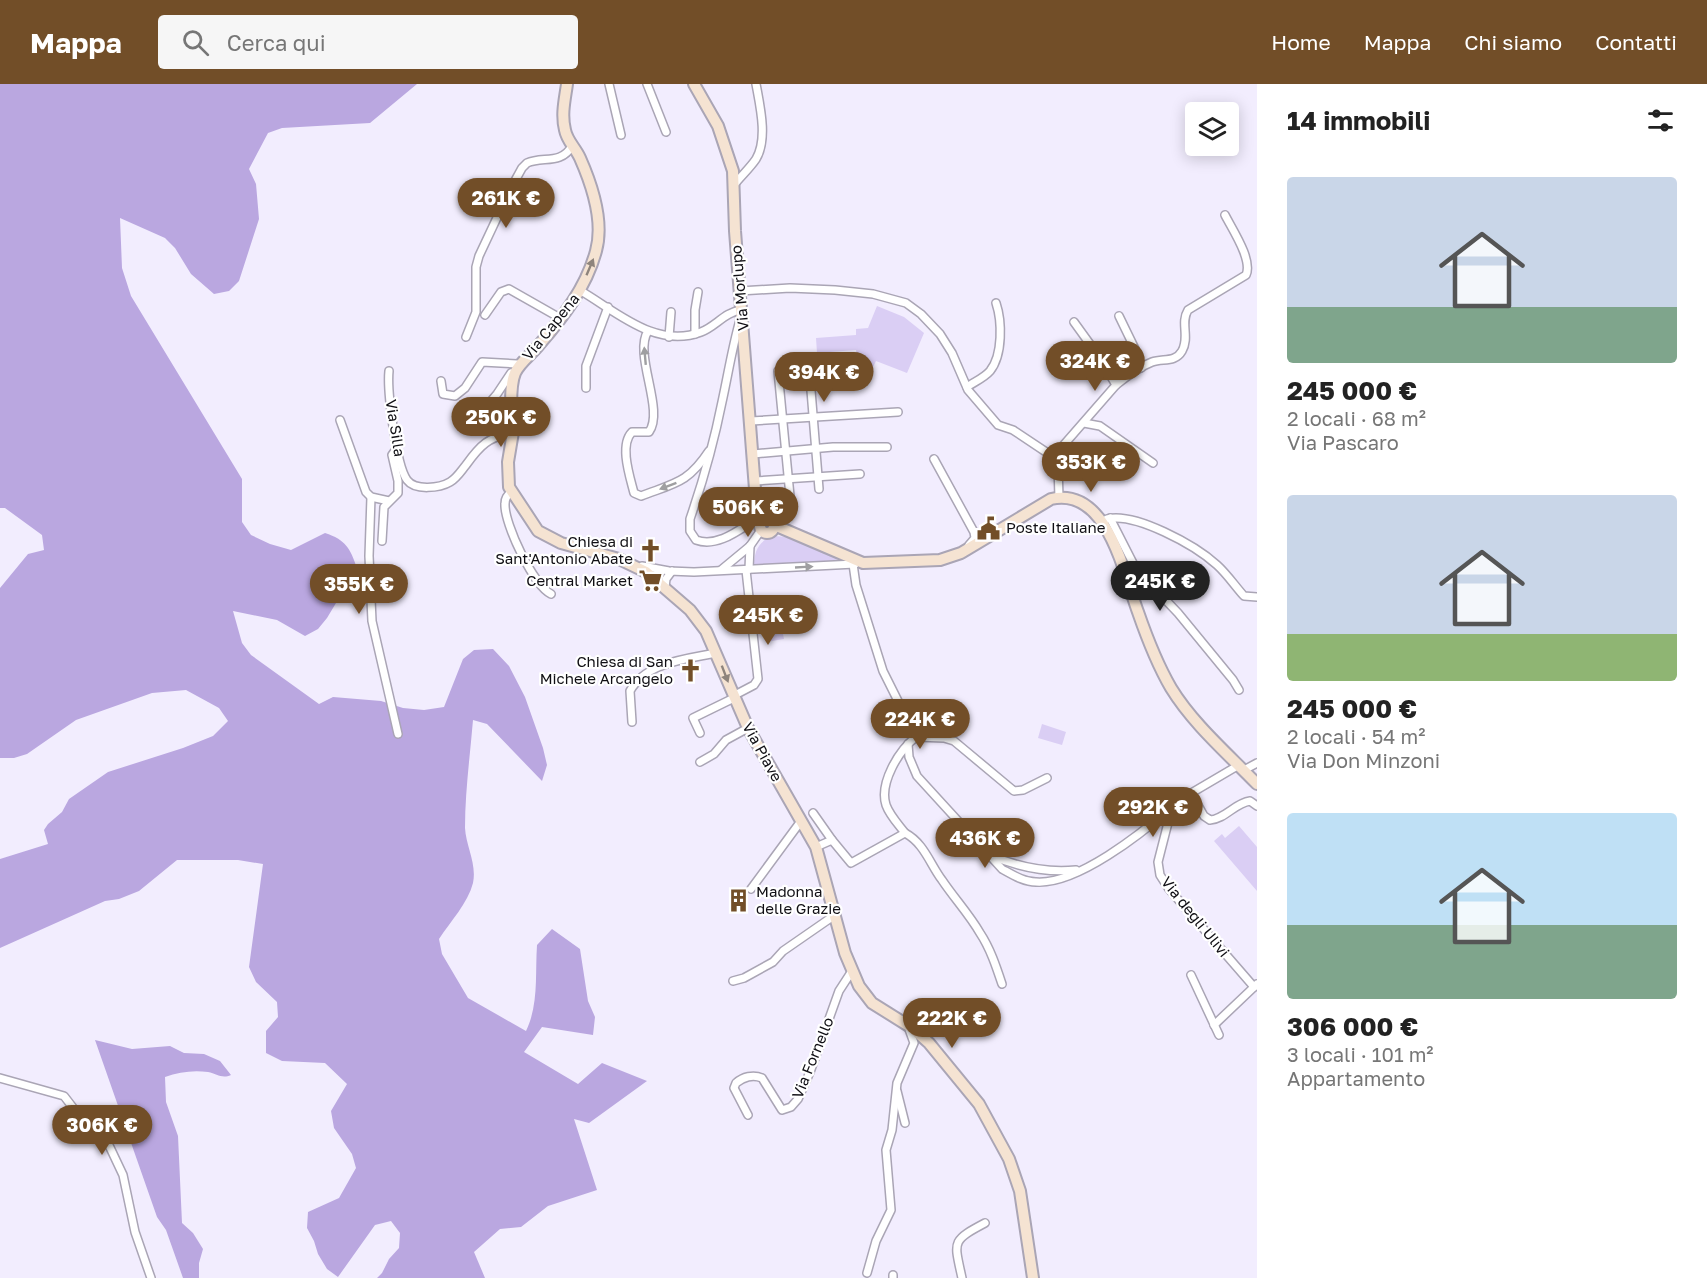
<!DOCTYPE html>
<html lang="it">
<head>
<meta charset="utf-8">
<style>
  body { margin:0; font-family:"Golos Text",sans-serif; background:#f6f6f6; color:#222; height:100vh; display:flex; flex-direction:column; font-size:22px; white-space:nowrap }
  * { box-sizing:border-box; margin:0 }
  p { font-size:20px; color:#767676 }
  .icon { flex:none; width:33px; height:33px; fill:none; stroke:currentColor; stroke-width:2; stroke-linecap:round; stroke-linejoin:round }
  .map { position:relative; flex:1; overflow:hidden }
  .drawer { display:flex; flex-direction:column; background:#fff; width:450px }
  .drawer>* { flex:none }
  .controls { position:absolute; left:1185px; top:18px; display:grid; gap:12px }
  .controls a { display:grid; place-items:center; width:54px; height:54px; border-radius:6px; background:#fff; box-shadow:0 3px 15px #0003; font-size:30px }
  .price { position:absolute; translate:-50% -51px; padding:0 14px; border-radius:21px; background:#724e28; color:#fff; font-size:20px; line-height:39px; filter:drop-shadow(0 2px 3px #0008) }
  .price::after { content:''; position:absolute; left:50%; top:36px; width:18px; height:14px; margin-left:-9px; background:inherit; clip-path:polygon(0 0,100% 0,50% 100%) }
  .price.active { background:#222; color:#fff }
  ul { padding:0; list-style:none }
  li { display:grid; align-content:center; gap:12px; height:318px; padding:0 30px }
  li span { display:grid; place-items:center; height:186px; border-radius:6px; color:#555 }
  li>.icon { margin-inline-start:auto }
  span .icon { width:108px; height:108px; fill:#fffc; stroke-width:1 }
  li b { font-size:26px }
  h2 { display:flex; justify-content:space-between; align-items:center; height:72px; padding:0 30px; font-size:26px }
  header { display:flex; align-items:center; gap:36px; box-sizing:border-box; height:84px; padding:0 30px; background:#724e28; color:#fff }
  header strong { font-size:28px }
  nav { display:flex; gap:33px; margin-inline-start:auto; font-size:21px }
  .search { width:420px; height:54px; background:#f6f6f6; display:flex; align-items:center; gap:15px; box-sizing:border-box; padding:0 21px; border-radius:6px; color:#767676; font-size:22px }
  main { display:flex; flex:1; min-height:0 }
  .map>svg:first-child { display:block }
  .green { fill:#dacef4 }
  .forest { fill:#baa7e0 }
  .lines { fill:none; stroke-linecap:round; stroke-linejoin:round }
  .minor-casing { stroke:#aaa5b5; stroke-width:10 }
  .secondary-casing { stroke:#aaa5b5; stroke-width:14 }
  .minor { stroke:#fff; stroke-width:7 }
  .secondary { stroke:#f5e3d2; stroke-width:10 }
  .oneway { fill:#8e847c }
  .oneway2 { fill:#9f9fa1 }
  .labels { text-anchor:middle; stroke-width:4.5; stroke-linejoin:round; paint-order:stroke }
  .street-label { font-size:15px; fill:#100f14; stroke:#fff }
  .poi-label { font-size:15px; fill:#100f14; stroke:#fff; text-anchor:end }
</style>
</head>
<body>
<header>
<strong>Mappa</strong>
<div class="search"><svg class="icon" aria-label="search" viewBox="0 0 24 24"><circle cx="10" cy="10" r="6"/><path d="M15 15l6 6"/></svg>Cerca qui</div>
<nav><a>Home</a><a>Mappa</a><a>Chi siamo</a><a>Contatti</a></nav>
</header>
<main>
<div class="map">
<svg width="1257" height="1194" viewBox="0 0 1257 1194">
  <rect width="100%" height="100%" fill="#f2edfe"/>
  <g class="green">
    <path d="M877,222L904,233L924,249L907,289L876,277L873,283L857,276L856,266L817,269L816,254L856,251V245L868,244Z"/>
    <path d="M774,452C796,452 818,465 837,474L836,478L754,482C754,467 759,456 774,452Z"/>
    <path d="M778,526L784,555L766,558L761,529Z"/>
    <path d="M1042,640L1066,648L1062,661L1038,654Z"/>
    <path d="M1239,742L1257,763V807L1214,757L1222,750L1225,754Z"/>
  </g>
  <g class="forest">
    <path d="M0,0H417L370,39L282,44L268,49L249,85L256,100L259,135L239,197L229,207L214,210L191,190L175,164L165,154L120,134L122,184L131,212L242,395V438L251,451L270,460L291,466L325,449C346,456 350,464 357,484L327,534L318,545L305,552L277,536L233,527L242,559L251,571L319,620L333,613L381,617L403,624L424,626L444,623L463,575L474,566L493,565L509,582L525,613L543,664L547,681L542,697L487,640L473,636C470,672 465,708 465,744C466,762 477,780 473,799C468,819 450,838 439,855L442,870L468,914L526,947C539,920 535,891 537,861L552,845L580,865L588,917L595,933L593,951L542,943L524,968L578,1000L602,979L647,997L589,1039L574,1035L597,1106L548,1122L521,1143L500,1145L474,1168L485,1194H377L382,1189L389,1175L399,1164L400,1149L391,1137L375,1141L338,1193L327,1185L318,1170L314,1157L307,1144L308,1128L339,1114L356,1084L352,1070L334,1044L331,1027L347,1000L325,979L282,977L266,969V947L278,933L277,918L256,898L249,883L263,780L238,776H177L139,807L119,815L105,817L0,864V775L48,760L44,746L48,740L62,728L69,715L108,688L183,664L213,652L228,637L219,624L186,606L152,609L76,636L27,670L14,674H0V504L28,470L44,466L42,451L5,424H0Z"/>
    <path d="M95,956L132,965L170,962L184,969L204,970L220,977L231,991C222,995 217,990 208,988C193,986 179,988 165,993L166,1018L178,1052L182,1139L193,1149L203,1165L199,1179V1194H183L166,1146L157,1133Z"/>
  </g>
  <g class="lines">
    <defs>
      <g id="minor">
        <path d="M609,0L621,51"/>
        <path d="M647,0L666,48"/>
        <path d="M734,101C741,92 750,84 756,75C768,55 760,22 756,0"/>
        <path d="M581,207C617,228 656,265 701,248C715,243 725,228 741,226"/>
        <path d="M740,207L790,204L835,206L873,210L906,219L921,230L940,250L952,269L968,306L998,341L1013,346L1055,374L1058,381L1059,414"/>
        <path d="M485,231L501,208L509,205L560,234"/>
        <path d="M1119,232L1135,265L1141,284"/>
        <path d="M740,236C732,264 728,291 722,318C714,358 703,397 690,435V447L696,456C718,464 740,445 758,434"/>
        <path d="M648,247C633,270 665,326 649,348H632C619,361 630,393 634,409L641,412C675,399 688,399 709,367"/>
        <path d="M695,250V226L698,208"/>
        <path d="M466,253L476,228V183L479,172L511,104L522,84L527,79C543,72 561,81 572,62"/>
        <path d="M669,253L671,228"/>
        <path d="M389,287C387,306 396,381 407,396C415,407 440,404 450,398C457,394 461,387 466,381C481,360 488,354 513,348"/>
        <path d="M778,287L790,412"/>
        <path d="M810,294L819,405"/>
        <path d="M441,297L443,310L455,312L465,304L482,278L517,280"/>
        <path d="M1116,301C1127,292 1139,283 1152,278C1163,274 1175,279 1182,267C1190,253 1180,239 1188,226L1246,191C1253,176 1232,145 1225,131"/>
        <path d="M967,303C974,298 984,294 990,287C1003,271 1002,237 996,219"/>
        <path d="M586,304V282L608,223"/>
        <path d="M340,336L366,408L371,413L389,417"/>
        <path d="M751,337L898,328"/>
        <path d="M1084,339L1100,342L1153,379"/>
        <path d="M469,343L497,310L511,289"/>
        <path d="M753,370L833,363H887"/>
        <path d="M1054,372L1116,301L1100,274L1074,238"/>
        <path d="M934,375L974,448L975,454L969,461"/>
        <path d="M755,397L860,390"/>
        <path d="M511,408C507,412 505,414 505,420C504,440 534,502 551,510"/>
        <path d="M371,413L369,472L372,537L398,650"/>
        <path d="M1110,434L1136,485L1178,529L1233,596L1239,606"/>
        <path d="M1107,435C1135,428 1195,461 1217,481C1227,490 1235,502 1244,512L1257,513"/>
        <path d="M382,457L384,423L398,409V397L392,371L397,364"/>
        <path d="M853,480L856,501L883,587L916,653C899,666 879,699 886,721C890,732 899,741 905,749"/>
        <path d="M642,482L669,487L694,488L855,480"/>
        <path d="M749,485L750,462"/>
        <path d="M721,486L750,462L761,446"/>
        <path d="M665,503L666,495L672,487"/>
        <path d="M733,612L754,601L758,595L746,486"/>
        <path d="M632,638L630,607C646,578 687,575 716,569"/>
        <path d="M700,649L693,634L734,614"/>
        <path d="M916,653L944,654L954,657L1014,707L1023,706L1047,694"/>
        <path d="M908,660L909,673L917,692L1002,785C1013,791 1024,798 1036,798C1077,801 1142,749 1172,723"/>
        <path d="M700,678L714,670L726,656L748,644"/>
        <path d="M1239,681L1188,711L1172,723L1158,778L1160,791L1169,805L1254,903L1257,900"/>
        <path d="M1244,686L1257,679"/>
        <path d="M1191,709L1204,732L1210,736C1225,735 1235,719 1250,717L1257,722"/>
        <path d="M813,729L832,756"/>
        <path d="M816,763L832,756L851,779L905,749C924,759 930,780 942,796C954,814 969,830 980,849C990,864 996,882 1002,900"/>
        <path d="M990,771C1018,783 1046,789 1076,786"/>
        <path d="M751,805L801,737"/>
        <path d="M1191,891L1219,951"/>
        <path d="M733,897L744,894L773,878L783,867L835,831"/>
        <path d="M1214,941L1254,903"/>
        <path d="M0,994L64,1012L74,1025L95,1041L106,1055L123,1091L135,1148L151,1194"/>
        <path d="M897,1007L905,1039"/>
        <path d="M748,1031L734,1004L736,999C743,993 753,990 762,994L782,1026L791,1023L798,1015L810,988L839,907L852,887"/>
        <path d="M867,1189L876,1157L891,1126L886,1066L892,1046L897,999L914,959L909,945"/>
        <path d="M893,1194V1191"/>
        <path d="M962,1194C954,1157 951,1157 985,1139"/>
      </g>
      <g id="secondary">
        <path d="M694,0L718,42L733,87L735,147L757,431L760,441"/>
        <path d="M511,339C512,324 509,303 515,289C520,278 532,270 539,261C563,233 586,204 596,167C604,138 592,101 580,74C575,63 567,57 565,46C561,30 565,15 567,0"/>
        <path d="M513,348L508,378L509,403L538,447L561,459L619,475L646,488L690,526L706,547L748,644L816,763L845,869L859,902L872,919L912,944L929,959L979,1020L1009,1075L1020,1107L1033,1194"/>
        <circle cx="767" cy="442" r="7"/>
        <path d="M774,441L863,479L940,476L961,469L1051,415C1108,402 1124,491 1138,528C1147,554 1157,580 1171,604C1193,640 1228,670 1257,700"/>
      </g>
    </defs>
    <use href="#minor" class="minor-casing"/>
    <use href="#secondary" class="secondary-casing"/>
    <use href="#minor" class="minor"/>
    <use href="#secondary" class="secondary"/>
  </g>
  <defs><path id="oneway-solid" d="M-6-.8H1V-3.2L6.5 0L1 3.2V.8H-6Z" transform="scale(1.5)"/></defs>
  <g class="oneway">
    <use href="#oneway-solid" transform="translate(590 183) rotate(-67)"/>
    <use href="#oneway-solid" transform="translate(725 590) rotate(69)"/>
  </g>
  <g class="oneway2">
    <use href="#oneway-solid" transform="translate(645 272) rotate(-95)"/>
    <use href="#oneway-solid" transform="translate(668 402) rotate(159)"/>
    <use href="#oneway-solid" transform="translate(804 483) rotate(-3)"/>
  </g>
  <defs>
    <symbol id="civic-bare" viewBox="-9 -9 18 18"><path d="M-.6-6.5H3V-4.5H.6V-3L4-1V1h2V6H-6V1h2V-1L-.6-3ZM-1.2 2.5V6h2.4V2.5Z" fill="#724e28" stroke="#fff" stroke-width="2.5" paint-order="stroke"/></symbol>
    <symbol id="church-bare" viewBox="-9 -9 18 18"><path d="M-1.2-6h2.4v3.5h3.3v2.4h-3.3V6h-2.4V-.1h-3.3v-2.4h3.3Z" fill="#724e28" stroke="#fff" stroke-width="2.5" paint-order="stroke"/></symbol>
    <symbol id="supermarket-bare" viewBox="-9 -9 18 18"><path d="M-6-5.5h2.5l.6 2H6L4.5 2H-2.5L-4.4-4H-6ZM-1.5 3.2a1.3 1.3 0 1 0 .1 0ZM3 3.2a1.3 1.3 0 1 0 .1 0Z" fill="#724e28" stroke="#fff" stroke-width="2.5" paint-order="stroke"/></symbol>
    <symbol id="building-bare" viewBox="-9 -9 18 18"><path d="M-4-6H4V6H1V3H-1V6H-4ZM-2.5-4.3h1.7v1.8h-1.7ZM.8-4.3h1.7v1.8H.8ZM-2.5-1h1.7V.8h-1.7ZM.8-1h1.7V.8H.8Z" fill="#724e28" stroke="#fff" stroke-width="2.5" paint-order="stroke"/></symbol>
  </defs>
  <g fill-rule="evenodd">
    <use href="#civic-bare" x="972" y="428" width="33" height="33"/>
    <use href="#church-bare" x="634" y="450" width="33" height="33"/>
    <use href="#supermarket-bare" x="634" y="480" width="33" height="33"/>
    <use href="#church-bare" x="674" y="570" width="33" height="33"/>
    <use href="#building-bare" x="722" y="800" width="33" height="33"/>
  </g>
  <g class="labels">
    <g class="street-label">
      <text transform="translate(740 204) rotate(-95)" y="5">Via Morlupo</text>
      <text transform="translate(551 243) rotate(-51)" y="5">Via Capena</text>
      <text transform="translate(395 344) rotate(81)" y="5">Via Silla</text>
      <text transform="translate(762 668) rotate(61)" y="5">Via Piave</text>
      <text transform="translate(1195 833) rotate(51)" y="5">Via degli Ulivi</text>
      <text transform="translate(813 974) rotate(-68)" y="5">Via Fornello</text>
    </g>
    <g class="poi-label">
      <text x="1006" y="449" text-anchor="start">Poste Italiane</text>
      <text x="633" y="463">Chiesa di<tspan x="633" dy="17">Sant'Antonio Abate</tspan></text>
      <text x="633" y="502">Central Market</text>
      <text x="673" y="583">Chiesa di San<tspan x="673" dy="17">Michele Arcangelo</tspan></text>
      <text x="756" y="813" text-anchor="start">Madonna<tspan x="756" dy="17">delle Grazie</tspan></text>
    </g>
  </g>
</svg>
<div class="controls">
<a><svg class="icon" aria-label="layers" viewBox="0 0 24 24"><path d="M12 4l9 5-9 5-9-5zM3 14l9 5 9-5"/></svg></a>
</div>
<b class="price" style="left:506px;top:145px">261K €</b>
<b class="price" style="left:1095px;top:308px">324K €</b>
<b class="price" style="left:824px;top:319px">394K €</b>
<b class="price" style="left:501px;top:364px">250K €</b>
<b class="price" style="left:1091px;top:409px">353K €</b>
<b class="price" style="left:748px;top:454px">506K €</b>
<b class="price active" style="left:1160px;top:528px">245K €</b>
<b class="price" style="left:359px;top:531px">355K €</b>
<b class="price" style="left:768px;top:562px">245K €</b>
<b class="price" style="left:920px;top:666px">224K €</b>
<b class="price" style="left:1153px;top:754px">292K €</b>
<b class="price" style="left:985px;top:785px">436K €</b>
<b class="price" style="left:952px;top:965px">222K €</b>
<b class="price" style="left:102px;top:1072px">306K €</b>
</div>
<section class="drawer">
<h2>14 immobili<svg class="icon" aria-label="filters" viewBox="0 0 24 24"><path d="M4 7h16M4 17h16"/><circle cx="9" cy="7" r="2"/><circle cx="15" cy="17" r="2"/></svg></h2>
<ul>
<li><span style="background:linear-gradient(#c9d6e8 70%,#7fa58c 0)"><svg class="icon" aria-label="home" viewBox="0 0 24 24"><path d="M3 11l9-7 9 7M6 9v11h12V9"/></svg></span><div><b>245 000 €</b><p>2 locali · 68 m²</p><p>Via Pascaro</p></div></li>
<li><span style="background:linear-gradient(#c9d6e8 75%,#8fb573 0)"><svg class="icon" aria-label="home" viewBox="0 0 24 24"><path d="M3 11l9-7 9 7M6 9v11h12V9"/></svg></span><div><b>245 000 €</b><p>2 locali · 54 m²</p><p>Via Don Minzoni</p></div></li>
<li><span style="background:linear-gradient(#bfe0f5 60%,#7fa58c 0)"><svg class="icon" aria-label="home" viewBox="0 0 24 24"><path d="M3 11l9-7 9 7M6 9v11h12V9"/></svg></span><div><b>306 000 €</b><p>3 locali · 101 m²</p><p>Appartamento</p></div></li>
</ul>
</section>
</main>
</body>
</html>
